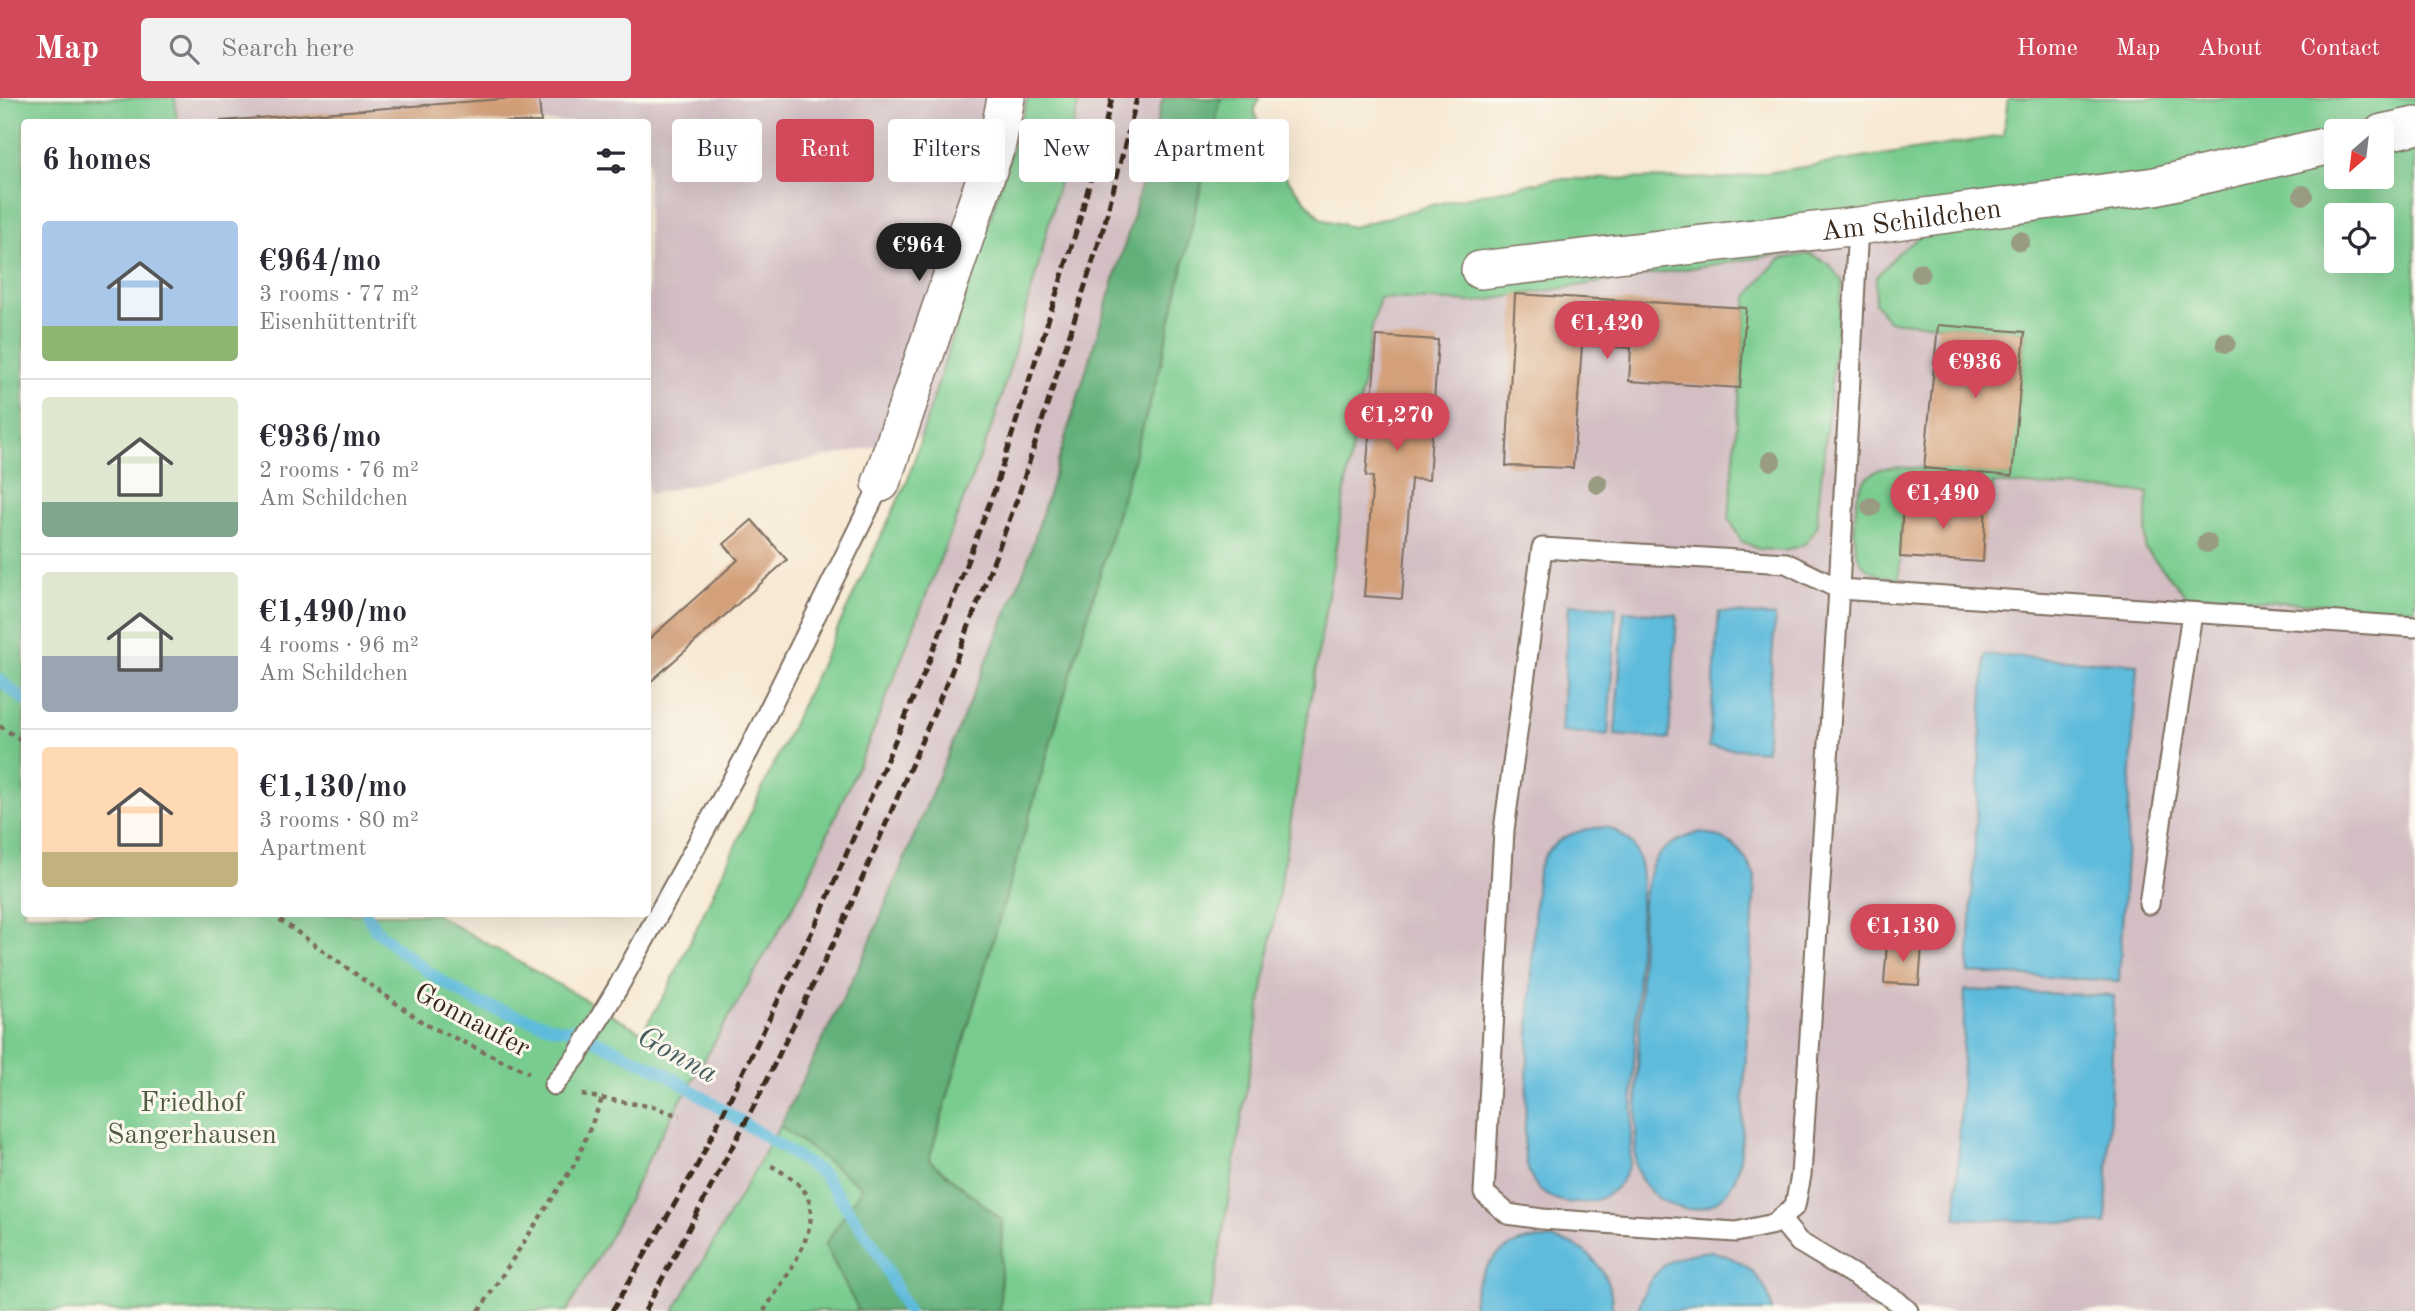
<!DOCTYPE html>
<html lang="en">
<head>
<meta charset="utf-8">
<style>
  body { margin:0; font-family:"Old Standard TT",serif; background:#f2f2f3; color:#2b2b33; height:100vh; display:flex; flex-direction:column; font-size:26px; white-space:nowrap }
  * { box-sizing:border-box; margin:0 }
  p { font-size:23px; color:#7c7c81 }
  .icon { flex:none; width:38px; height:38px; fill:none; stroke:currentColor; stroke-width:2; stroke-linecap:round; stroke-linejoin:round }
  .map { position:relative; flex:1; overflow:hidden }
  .sheet { position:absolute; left:21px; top:21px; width:630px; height:798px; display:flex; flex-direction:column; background:#fff; border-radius:7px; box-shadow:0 7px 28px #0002 }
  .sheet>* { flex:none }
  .guide { position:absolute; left:672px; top:21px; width:665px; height:63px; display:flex; gap:14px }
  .needle { width:46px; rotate:208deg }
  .buttons { position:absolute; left:2324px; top:21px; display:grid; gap:14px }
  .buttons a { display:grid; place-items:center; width:70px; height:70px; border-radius:7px; background:#fff; box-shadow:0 7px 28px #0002; font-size:35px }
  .price { position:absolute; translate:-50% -60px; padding:0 16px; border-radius:24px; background:#d1495b; color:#fff; font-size:23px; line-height:46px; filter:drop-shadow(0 2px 4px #0008) }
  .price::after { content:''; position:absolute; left:50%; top:42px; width:21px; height:16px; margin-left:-10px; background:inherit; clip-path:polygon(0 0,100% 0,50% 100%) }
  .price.current { background:#222; color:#fff }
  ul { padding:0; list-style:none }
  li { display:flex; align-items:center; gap:21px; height:175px; padding:0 21px }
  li+li { border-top:2px solid #e1e1e2 }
  li span { display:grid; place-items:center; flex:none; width:196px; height:140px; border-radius:7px; color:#555 }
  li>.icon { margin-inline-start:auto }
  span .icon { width:84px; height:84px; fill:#fffc; stroke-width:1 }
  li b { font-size:30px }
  h2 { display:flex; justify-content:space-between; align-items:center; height:84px; padding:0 21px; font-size:30px }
  .tag { padding:0 24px; border-radius:7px; background:#fff; box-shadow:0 7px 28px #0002; font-size:24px; line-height:63px }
  .tag.current { background:#d1495b; color:#fff }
  header { display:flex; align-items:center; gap:42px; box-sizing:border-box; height:98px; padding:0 35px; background:#d1495b; color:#fff }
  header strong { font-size:33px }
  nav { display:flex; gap:38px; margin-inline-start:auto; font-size:24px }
  .search { width:490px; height:63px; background:#f2f2f3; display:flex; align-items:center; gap:18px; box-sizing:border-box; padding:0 24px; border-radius:7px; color:#7c7c81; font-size:26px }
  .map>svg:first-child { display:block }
  .industrial { fill:#d2bec3; fill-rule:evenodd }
  .green { fill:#79cc8f; stroke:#5a7b56; stroke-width:2; fill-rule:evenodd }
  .forest { fill:#62b07a; stroke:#4e6d4c; stroke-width:2 }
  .water { fill:#5ebbdc; stroke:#4c727d; stroke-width:2 }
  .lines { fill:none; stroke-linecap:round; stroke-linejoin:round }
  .stream { stroke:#5ebbdc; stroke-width:12 }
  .building { fill:#d3a07a }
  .lane-casing { stroke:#7d6d5e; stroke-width:23 }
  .street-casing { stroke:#7d6d5e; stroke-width:40 }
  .path { stroke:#7d6d5e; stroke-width:4.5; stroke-dasharray:5 5; stroke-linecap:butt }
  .lane { stroke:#fff; stroke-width:19 }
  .street { stroke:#fff; stroke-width:37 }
  .rail { stroke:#3b2a1e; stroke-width:5; stroke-dasharray:10 5; stroke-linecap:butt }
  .tree { fill:#9a9b83 }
  .labels { text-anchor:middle; stroke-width:6; stroke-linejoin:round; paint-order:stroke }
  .street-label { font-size:28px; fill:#3b2a1e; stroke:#fbf7ec }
  .park-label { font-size:28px; fill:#4e5b40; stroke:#fbf7ec }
  .water-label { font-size:30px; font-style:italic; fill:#475d60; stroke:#fbf7ec }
</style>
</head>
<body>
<header>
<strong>Map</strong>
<div class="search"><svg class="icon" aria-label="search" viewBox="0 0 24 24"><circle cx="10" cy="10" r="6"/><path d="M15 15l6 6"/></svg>Search here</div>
<nav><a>Home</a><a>Map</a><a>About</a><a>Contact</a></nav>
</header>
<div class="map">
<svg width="2415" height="1213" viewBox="0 0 2415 1213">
  <rect width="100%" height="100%" fill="#fbf7ec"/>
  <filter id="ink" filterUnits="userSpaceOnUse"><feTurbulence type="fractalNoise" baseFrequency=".0143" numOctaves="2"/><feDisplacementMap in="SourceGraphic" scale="14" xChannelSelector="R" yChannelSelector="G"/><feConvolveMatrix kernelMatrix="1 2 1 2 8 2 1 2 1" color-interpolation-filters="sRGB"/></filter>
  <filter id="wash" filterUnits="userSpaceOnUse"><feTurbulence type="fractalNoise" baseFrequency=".00686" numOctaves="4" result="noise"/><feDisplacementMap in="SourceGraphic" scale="28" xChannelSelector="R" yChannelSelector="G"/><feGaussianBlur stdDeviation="1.57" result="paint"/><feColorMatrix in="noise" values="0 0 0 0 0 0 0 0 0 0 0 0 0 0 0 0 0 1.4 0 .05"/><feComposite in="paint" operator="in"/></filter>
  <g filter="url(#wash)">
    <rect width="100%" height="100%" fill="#f7e9d4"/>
    <g class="industrial">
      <path d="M175,0H1028L921,339L648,396V24H177Z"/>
      <path d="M1080,0H1163L1132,123L1026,468L865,856L780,1028L674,1213H567L613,1133L658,1042L803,791L872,636L996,318L1038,169Z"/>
      <path d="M2415,50V1213H1211L1372,229L1380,200L1475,204L1930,132L2336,79H2382ZM2336,117H2382V163H2336Z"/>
    </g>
    <g class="green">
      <path d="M0,0H175L177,24H24V816H435L642,934L666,895L908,381L1028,0H1080L1038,169L996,318L872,636L803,791L658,1042L613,1133L567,1213H0Z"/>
      <path d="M1221,0H1259L1254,14L1283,76L1321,121L1353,129L1436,106L1553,81L1734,80L2003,38L2008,0H2415V511L2187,499L2145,451L2148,395L1993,385V395H1971L1968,406L1903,403L1899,481C1885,479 1870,477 1861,464C1851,451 1854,400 1862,386C1865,381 1873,375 1878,372C1892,364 1990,376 2011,378L2025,234L1888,223L1875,205L1876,179L1898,155L1928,133L1475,204L1380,200L1372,229L1210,1213H1000L1002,1122L929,1062L1159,273ZM2336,33H2382V79H2336ZM2336,117H2382V163H2336Z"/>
      <path d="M1810,156L1829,166L1842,183L1816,430L1805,446L1785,453L1759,451L1741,443L1729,420L1747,200L1765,176L1780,161Z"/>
      <path d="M780,1028L862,1089L825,1147L859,1213H674Z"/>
    </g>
    <path class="forest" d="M1163,0H1221L1159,273L929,1062L1002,1122L1000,1213H859L825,1147L862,1089L780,1028L865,856L1026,468L1132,123Z"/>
    <g class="water">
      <path d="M1569,506L1616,509L1608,637L1561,634Z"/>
      <path d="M1624,513L1677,517L1669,641L1615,637Z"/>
      <path d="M1719,514L1775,518L1766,653L1709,649Z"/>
      <path d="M1985,557L2137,566L2119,883L1968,875Z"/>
      <path d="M1608,729C1633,741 1639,752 1642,779L1630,1064C1626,1075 1622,1084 1613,1092C1592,1111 1552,1109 1535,1086C1527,1075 1526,1062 1524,1049L1535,802C1537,791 1536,778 1540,768C1551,738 1579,730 1608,729Z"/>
      <path d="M1701,734C1732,741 1741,750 1755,778L1742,1035C1741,1051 1741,1069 1733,1084C1709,1131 1646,1112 1635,1065L1643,805C1651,761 1655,748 1701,734Z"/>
      <path d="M1965,892L2114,898L2106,1126L1956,1120Z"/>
      <path d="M1551,1141C1558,1143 1567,1144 1574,1147C1598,1159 1614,1186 1612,1213H1474C1470,1180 1497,1148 1529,1142C1536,1141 1544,1141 1551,1141Z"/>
      <path d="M1711,1153C1742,1161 1768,1179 1772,1213H1638C1648,1172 1670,1156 1711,1153Z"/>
    </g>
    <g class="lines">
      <g class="stream">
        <path d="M0,582L24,602"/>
        <path d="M367,816L375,831L398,851L437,880L476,904L556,930L574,932L665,975L822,1075L875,1149L907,1213"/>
      </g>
    </g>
    <g id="blocks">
      <g class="building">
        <path d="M515,0H539L541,24H221V23Z"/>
        <path d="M1515,196L1746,210L1740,290L1629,283L1631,250L1582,247L1573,370L1506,368Z"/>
        <path d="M1938,227L2025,234L2012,378L1924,370Z"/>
        <path d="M1377,238L1438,242L1429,382L1411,381L1402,501L1364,498L1373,379L1366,378Z"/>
        <path d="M1903,403L1986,407L1983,464L1900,459Z"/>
        <path d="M752,422L787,462L648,586V542L738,462L724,446Z"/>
        <path d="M1887,846L1922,848L1919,887L1884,885Z"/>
      </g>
    </g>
  </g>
  <g filter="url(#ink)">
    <use href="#blocks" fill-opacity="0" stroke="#7d6d5e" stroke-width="2"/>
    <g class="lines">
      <defs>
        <g id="lane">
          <path d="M1858,128L1839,491L1801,1077L1795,1108L1774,1126L1736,1134L1542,1121L1508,1116L1484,1095L1504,732L1542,450L1786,465L1839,491L2415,529"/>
          <path d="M2149,806L2192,515"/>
          <path d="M554,987L577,958L617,891L749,652L881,385"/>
          <path d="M1780,1121L1799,1144L1897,1203L1908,1213"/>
        </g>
        <g id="street">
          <path d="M2382,35L2415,28"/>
          <path id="s1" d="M1480,172L1858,128L2155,88L2336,46"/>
          <path d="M881,385L997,46L1006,0"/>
        </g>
      </defs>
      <use href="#lane" class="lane-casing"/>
      <use href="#street" class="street-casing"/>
      <g class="path">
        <path d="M0,628L24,644"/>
        <path d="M272,816L425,926L529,975"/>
        <path d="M582,997L654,1009L680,1018"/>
        <path d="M479,1213L576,1064L602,1001"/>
        <path d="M764,1213C781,1185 827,1128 805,1094C797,1082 782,1074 770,1067"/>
      </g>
      <use href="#lane" class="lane"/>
      <use href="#street" class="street"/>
      <g class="rail">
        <path d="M612,1213L698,1066L821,815L928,566L995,391L1080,121L1112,0"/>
        <path d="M645,1213L755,1006L843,825L951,575L1018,399L1104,128L1137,0"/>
      </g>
    </g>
    <g class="tree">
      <circle cx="2303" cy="97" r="10"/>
      <circle cx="2020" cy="143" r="10"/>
      <circle cx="1920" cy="175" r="10"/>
      <circle cx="2226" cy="245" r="10"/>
      <circle cx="1771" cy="363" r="10"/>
      <circle cx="1598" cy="386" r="10"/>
      <circle cx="1871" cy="409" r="10"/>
      <circle cx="2207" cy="445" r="10"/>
    </g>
  </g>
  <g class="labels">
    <g class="street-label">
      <text dy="10" stroke="none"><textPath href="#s1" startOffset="434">Am Schildchen</textPath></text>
      <text transform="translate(473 921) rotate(28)" y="10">Gonnaufer</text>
    </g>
    <g class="park-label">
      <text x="192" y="1013">Friedhof<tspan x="192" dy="32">Sangerhausen</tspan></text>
    </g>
    <g class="water-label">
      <text transform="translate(678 956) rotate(29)" y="10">Gonna</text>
    </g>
  </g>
</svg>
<div class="buttons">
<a><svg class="needle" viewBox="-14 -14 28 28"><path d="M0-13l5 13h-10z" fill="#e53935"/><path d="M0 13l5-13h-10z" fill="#7c7c81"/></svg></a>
<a><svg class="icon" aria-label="locate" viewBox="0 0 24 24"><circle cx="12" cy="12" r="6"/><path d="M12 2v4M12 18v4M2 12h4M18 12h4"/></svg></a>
</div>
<b class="price current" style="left:919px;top:185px">€964</b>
<b class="price" style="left:1607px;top:263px">€1,420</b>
<b class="price" style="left:1975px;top:302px">€936</b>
<b class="price" style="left:1397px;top:355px">€1,270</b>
<b class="price" style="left:1943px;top:433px">€1,490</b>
<b class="price" style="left:1903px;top:866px">€1,130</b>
<div class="guide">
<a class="tag">Buy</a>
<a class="tag current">Rent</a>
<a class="tag">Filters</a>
<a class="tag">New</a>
<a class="tag">Apartment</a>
</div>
<section class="sheet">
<h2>6 homes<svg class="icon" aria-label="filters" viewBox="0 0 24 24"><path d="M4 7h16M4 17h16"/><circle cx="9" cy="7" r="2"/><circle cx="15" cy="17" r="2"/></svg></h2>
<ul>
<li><span style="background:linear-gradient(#a9c7e8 75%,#8fb573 0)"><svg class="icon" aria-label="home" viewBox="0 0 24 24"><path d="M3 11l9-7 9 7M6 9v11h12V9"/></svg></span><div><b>€964/mo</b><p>3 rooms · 77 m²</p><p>Eisenhüttentrift</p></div></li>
<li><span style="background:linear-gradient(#dfe7d0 75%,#7fa58c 0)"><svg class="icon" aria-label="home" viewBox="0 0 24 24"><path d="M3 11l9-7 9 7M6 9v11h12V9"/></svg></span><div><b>€936/mo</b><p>2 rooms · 76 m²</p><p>Am Schildchen</p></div></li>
<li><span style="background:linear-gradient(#dfe7d0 60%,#9aa5b1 0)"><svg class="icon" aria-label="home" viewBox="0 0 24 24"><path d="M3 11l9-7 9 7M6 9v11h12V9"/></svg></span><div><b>€1,490/mo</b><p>4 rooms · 96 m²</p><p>Am Schildchen</p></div></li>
<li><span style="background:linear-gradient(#ffd9b3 75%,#c2b280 0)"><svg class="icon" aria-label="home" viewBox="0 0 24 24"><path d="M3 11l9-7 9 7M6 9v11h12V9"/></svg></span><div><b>€1,130/mo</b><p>3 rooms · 80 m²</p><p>Apartment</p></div></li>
</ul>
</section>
</div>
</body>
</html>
